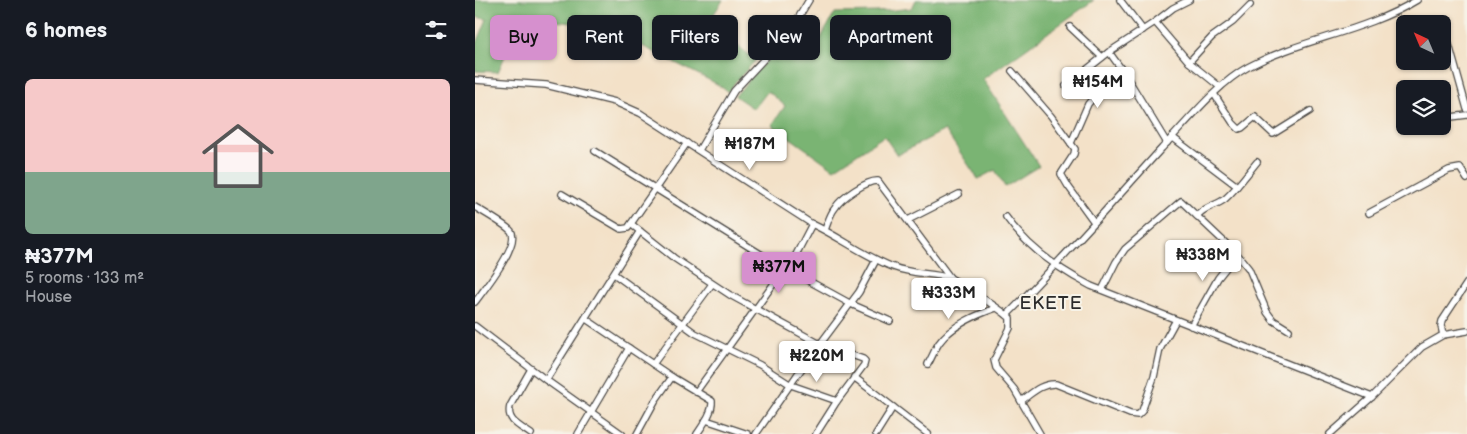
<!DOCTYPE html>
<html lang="en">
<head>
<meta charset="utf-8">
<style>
  body { margin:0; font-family:"Balsamiq Sans",sans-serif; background:#20242c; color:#f1f3f6; height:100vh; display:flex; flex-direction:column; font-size:19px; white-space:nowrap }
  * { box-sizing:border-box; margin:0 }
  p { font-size:16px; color:#9ea1a6 }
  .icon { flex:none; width:28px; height:28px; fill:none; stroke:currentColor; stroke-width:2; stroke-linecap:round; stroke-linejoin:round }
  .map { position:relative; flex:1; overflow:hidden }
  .panel { display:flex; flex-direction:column; background:#171b24; width:475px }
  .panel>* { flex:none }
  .guide { position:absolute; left:15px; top:15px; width:475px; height:45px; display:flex; gap:10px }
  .needle { width:32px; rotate:316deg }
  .fabs { position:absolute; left:921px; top:15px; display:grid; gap:10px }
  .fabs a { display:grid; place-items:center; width:55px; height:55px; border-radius:8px; background:#171b24; box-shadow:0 1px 4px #0004; font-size:25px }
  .price { position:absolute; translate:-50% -42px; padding:0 11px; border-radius:5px; background:#fff; color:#222; font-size:16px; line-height:32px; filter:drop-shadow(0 1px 2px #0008) }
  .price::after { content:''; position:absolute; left:50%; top:30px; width:15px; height:11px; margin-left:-8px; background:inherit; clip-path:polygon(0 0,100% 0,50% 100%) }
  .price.active { background:#d690ce; color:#111 }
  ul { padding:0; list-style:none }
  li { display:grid; align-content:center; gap:10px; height:265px; padding:0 25px }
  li+li { border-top:1px solid #363941 }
  li span { display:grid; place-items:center; height:155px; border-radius:8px; color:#555 }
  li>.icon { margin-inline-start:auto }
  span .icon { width:90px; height:90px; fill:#fffc; stroke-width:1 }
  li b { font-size:21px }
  h2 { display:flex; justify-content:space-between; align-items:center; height:60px; padding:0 25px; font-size:21px }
  .pill { padding:0 18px; border-radius:8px; background:#171b24; box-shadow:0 1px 4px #0004; font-size:18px; line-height:45px }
  .pill.active { background:#d690ce; color:#111 }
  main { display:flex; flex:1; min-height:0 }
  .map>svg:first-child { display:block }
  .forest { fill:#7ab473; stroke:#52704f }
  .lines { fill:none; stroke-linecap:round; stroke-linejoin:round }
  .minor-casing { stroke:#494643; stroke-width:8 }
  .minor { stroke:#fff; stroke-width:5.5 }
  .labels { text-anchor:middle; stroke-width:4; stroke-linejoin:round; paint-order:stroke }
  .quarter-label { font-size:18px; letter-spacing:1px; fill:#2b2b2b; stroke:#f7f3e8 }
</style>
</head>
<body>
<main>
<section class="panel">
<h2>6 homes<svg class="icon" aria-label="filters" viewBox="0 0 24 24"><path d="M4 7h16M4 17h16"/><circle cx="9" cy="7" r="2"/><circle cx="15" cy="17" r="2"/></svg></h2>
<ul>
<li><span style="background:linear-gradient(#f6c9c9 60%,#7fa58c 0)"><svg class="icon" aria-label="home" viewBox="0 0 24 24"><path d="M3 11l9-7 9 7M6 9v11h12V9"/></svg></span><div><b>₦377M</b><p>5 rooms · 133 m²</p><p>House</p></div></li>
</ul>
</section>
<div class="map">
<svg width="992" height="434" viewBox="0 0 992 434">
  <rect width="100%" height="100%" fill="#f7f3e8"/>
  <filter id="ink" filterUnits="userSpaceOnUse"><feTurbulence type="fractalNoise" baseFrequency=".02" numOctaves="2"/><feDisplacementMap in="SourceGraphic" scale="10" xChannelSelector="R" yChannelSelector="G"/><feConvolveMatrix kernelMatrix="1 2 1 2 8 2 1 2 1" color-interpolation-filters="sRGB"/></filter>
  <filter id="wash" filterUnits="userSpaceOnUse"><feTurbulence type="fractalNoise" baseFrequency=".0096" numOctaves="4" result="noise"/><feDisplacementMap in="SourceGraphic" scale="20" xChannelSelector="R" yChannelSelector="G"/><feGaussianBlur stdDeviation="1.12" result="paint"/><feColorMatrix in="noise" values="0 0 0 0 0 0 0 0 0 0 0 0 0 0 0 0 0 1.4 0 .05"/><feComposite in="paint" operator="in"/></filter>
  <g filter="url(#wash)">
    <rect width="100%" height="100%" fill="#f3e1c8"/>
    <g class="forest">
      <path d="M0,0H248L233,23L281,60L261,81L253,92L242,84L130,27L47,17L23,72L0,71V48L12,19L0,17Z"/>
      <path d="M441,0H619L508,79L564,166L530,187L520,170L503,179L470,130L422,155L409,136L359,169L297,125L310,106L293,91L279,109L260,96L287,65L321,31L343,43L360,13L402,12L437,8Z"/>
    </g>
  </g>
  <g filter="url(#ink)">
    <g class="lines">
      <defs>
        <g id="minor">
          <path d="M645,0L668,30"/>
          <path d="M714,0L698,8L680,22L714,62L745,87"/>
          <path d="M595,27L627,57"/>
          <path d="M973,41L992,109"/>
          <path d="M634,52L650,74L692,143"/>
          <path d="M714,62L737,37L758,22L775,5"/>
          <path d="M537,71L576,116L600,149L599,154L586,174L593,186L619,222"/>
          <path d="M0,80L71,85L140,102L165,113L337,224C365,237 389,256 418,267C436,274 456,273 475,278C482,281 530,312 535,318V328L519,360L521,368L539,389L565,434"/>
          <path d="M591,86L634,52L680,22"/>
          <path d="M739,94L758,123L764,129L767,128L780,117L798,134L835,111"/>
          <path d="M968,118L992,115"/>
          <path d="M697,137L762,186"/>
          <path d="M596,143L613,104L619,97L650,74"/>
          <path d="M224,150L259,91L316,30L334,0"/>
          <path d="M120,151L292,258L376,304L415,321"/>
          <path d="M87,194L146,229L153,228L212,143"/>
          <path d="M0,207C8,212 31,225 36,231C46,244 8,291 0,302"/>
          <path d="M894,213L974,170L985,168L992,179"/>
          <path d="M722,216C730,206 741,206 750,199C762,188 772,174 782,162"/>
          <path d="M531,217C552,247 583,269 616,286L897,397"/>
          <path d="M433,220L484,194"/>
          <path d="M156,224L199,258L255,295L345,344L388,359L390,361L389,365L362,401L341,434"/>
          <path d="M350,230C353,222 355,214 360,208C366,198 392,180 403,181L476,279"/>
          <path d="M313,270L337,224"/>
          <path d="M139,274L220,333L285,365L316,385L362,401"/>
          <path d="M627,290L641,262L650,249L706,201L762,254L774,269L792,312L798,320L814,330"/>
          <path d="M532,315C586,261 636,204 687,148C711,123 743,83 773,67C826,39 890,32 942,0"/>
          <path d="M111,319L197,377L237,401C238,412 228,425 222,434"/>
          <path d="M0,326L71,380L147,434"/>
          <path d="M716,326L743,278L762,254"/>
          <path d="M968,335L966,326L967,321L992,283"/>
          <path d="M178,364L237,284"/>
          <path d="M453,364C457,357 460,349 464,343C477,325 501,315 521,308"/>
          <path d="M379,377L453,434"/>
          <path d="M71,380L165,231"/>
          <path d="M221,392L310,268"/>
          <path d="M546,401C557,393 567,383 581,384L655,414L663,415L667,411L679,377L685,349L701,320"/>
          <path d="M231,420L273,434"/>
          <path d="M56,434C45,426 31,421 35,406L56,369"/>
          <path d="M103,434L154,348"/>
          <path d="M162,434L180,401L197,377"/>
          <path d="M281,434L322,375L384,292L401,260"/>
          <path d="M401,434L418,407"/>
          <path d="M855,434L897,397L947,347L968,335L992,331"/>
        </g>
      </defs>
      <use href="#minor" class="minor-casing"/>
      <use href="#minor" class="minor"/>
    </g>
  </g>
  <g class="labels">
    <g class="quarter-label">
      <text x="576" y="309">EKETE</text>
    </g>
  </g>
</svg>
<div class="fabs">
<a><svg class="needle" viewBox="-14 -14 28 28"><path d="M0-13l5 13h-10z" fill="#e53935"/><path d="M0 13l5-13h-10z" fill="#9ea1a6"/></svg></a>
<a><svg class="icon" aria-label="layers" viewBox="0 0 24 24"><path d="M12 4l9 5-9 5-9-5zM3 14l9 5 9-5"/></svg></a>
</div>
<b class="price" style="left:623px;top:109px">₦154M</b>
<b class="price" style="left:275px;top:171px">₦187M</b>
<b class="price" style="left:728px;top:282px">₦338M</b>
<b class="price active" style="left:304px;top:294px">₦377M</b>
<b class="price" style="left:474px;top:320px">₦333M</b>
<b class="price" style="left:342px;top:383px">₦220M</b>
<div class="guide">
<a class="pill active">Buy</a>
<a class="pill">Rent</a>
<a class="pill">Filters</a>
<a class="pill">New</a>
<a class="pill">Apartment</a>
</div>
</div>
</main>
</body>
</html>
